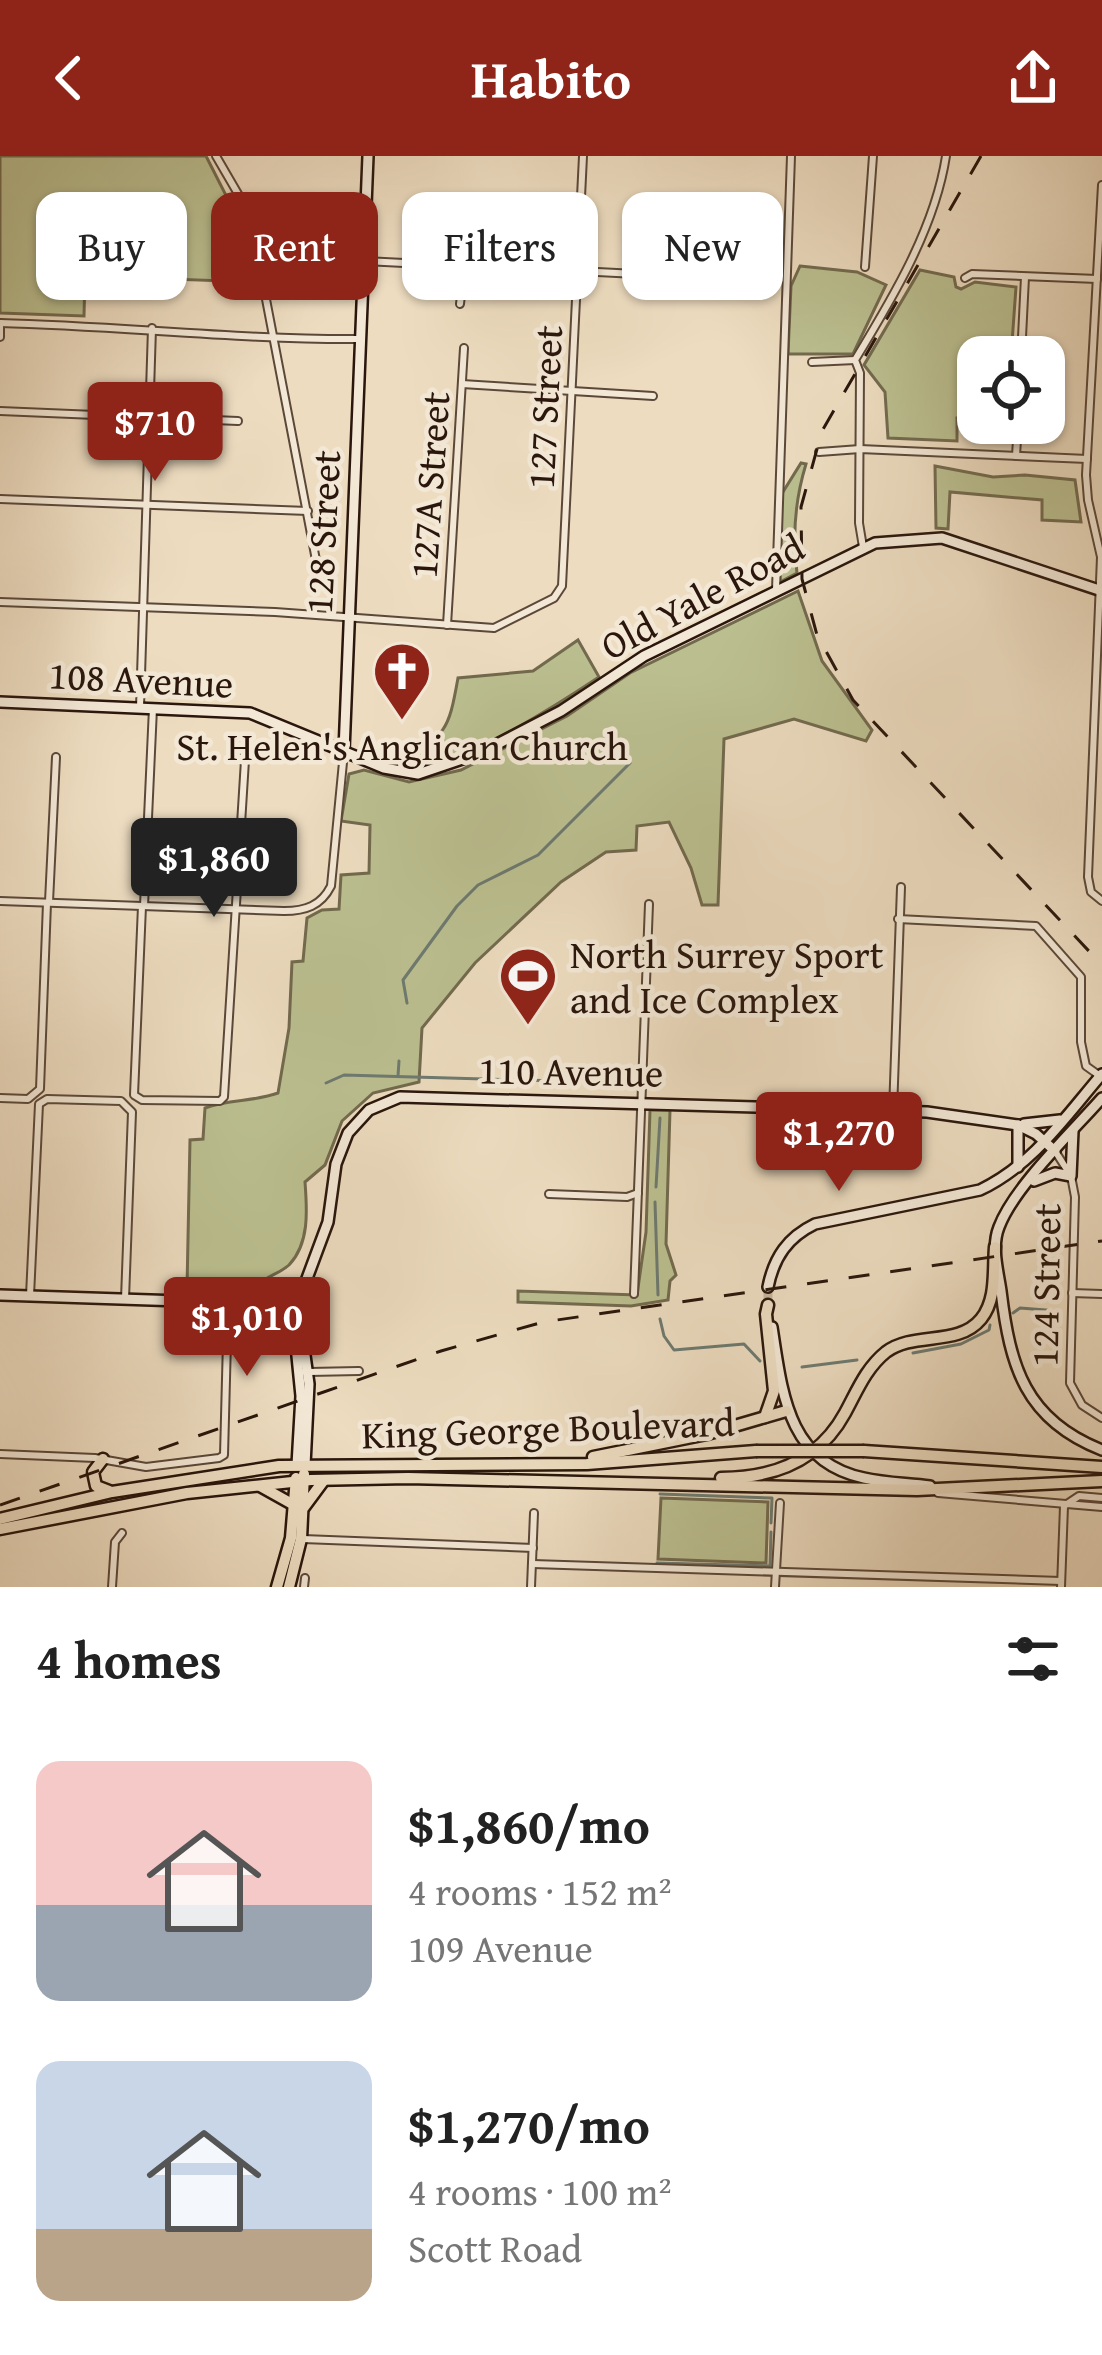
<!DOCTYPE html>
<html lang="en">
<head>
<meta charset="utf-8">
<style>
  body { margin:0; font-family:"Gentium Book Plus",serif; background:#f6f6f6; color:#222; height:100vh; display:flex; flex-direction:column; font-size:45px; white-space:nowrap }
  * { box-sizing:border-box; margin:0 }
  p { font-size:39px; color:#767676 }
  .icon { flex:none; width:66px; height:66px; fill:none; stroke:currentColor; stroke-width:2; stroke-linecap:round; stroke-linejoin:round }
  .map { position:relative; height:1431px; overflow:hidden }
  .sheet { display:flex; flex-direction:column; background:#fff; flex:1 }
  .sheet>* { flex:none }
  .top-card { position:absolute; left:36px; top:36px; width:1032px; height:108px; display:flex; gap:24px }
  .buttons { position:absolute; left:957px; top:180px; display:grid; gap:24px }
  .buttons a { display:grid; place-items:center; width:108px; height:108px; border-radius:24px; background:#fff; box-shadow:0 3px 9px #0004; font-size:60px }
  .price { position:absolute; translate:-50% -102px; padding:0 27px; border-radius:12px; background:#8f2418; color:#fff; font-size:39px; line-height:78px; filter:drop-shadow(0 3px 6px #0008) }
  .price::after { content:''; position:absolute; left:50%; top:72px; width:36px; height:27px; margin-left:-18px; background:inherit; clip-path:polygon(0 0,100% 0,50% 100%) }
  .price.on { background:#222; color:#fff }
  ul { padding:0; list-style:none }
  li { display:flex; align-items:center; gap:36px; height:300px; padding:0 36px }
  li span { display:grid; place-items:center; flex:none; width:336px; height:240px; border-radius:24px; color:#555 }
  li>.icon { margin-inline-start:auto }
  span .icon { width:144px; height:144px; fill:#fffc; stroke-width:1 }
  li b { font-size:51px }
  h2 { display:flex; justify-content:space-between; align-items:center; height:144px; padding:0 36px; font-size:51px }
  .chip { padding:0 42px; border-radius:24px; background:#fff; box-shadow:0 3px 9px #0004; font-size:42px; line-height:108px }
  .chip.on { background:#8f2418; color:#fff }
  header { display:flex; justify-content:space-between; align-items:center; height:156px; padding:0 36px; background:#8f2418; color:#fff; font-size:54px; font-weight:600 }
  .map>svg:first-child { display:block }
  .green { fill:#bbbf90; stroke:#726a4e; stroke-width:3 }
  .lines { fill:none; stroke-linecap:round; stroke-linejoin:round }
  .stream { stroke:#6d7a70; stroke-width:3 }
  .secondary-tunnel { stroke:#c6b49c; stroke-width:9; stroke-dasharray:9 4.5; stroke-linecap:butt }
  .street-casing { stroke:#5b4839; stroke-width:10 }
  .secondary-casing { stroke:#2a160c; stroke-width:14 }
  .primary-casing { stroke:#2a160c; stroke-width:15 }
  .street { stroke:#f3e8d6; stroke-width:6 }
  .secondary { stroke:#f3e8d6; stroke-width:9 }
  .primary { stroke:#eddcc0; stroke-width:10 }
  .rail { stroke:#2a160c; stroke-width:3; stroke-dasharray:21 21; stroke-linecap:butt }
  .primary-bridge-casing { stroke:#2a160c; stroke-width:15; stroke-linecap:butt }
  .primary-bridge { stroke:#eddcc0; stroke-width:10 }
  .labels { text-anchor:middle; stroke-width:9; stroke-linejoin:round; paint-order:stroke }
  .street-label { font-size:39px; fill:#2a160c; stroke:#f3e8d6 }
  .poi-label { font-size:39px; fill:#2a160c; stroke:#f3e8d6 }
</style>
</head>
<body>
<header><svg class="icon" aria-label="back" viewBox="0 0 24 24"><path d="M15 5l-7 7 7 7"/></svg>Habito<svg class="icon" aria-label="share" viewBox="0 0 24 24"><path d="M12 15V3M7 8l5-5 5 5M5 13v7h14v-7"/></svg></header>
<div class="map">
<svg width="1102" height="1431" viewBox="0 0 1102 1431">
  <rect width="100%" height="100%" fill="#eddcc0"/>
  <filter id="stains"><feTurbulence type="fractalNoise" baseFrequency=".00167" numOctaves="4"/><feColorMatrix values="0 0 0 0 .2 0 0 0 0 .09 0 0 0 0 .02 0 0 0 .5 -.17"/></filter>
  <radialGradient id="worn" r=".72"><stop offset=".6" stop-color="#630" stop-opacity="0"/><stop offset="1" stop-color="#630" stop-opacity=".3"/></radialGradient>
  <g class="green">
    <path d="M0,0H206L240,67L254,126L85,120L84,160L0,157Z"/>
    <path d="M800,110L857,116L886,129L853,198H788L791,130Z"/>
    <path d="M920,114L954,121L956,131L961,133L975,126L1016,131L1011,201H978V261L957,262V285L888,282L885,236L864,209Z"/>
    <path d="M801,307L806,308C795,344 792,379 797,417L780,426L778,344Z"/>
    <path d="M935,310L993,321L1025,319L1075,324L1081,366L1042,364V344L950,336L948,373L936,372Z"/>
    <path d="M798,435L822,505L872,574L866,585L794,563L724,583L718,749H702L691,712L669,666L637,670L636,694L606,696L561,726L475,807L422,872L419,926L373,937L342,965L325,1009L305,1026C307,1053 310,1087 289,1109C279,1118 266,1120 257,1130L187,1132L190,984L203,983L205,952C230,943 253,946 278,937L289,872L292,806L303,805L307,762L322,754L339,753L341,719L369,717L370,669L341,665L349,618L364,614L409,626L461,614L567,560L630,517Z"/>
    <path d="M578,484L599,521C560,547 469,605 424,611C415,613 406,608 397,606C446,578 448,578 458,522L533,515Z"/>
    <path d="M650,954H670L666,1088L676,1119L670,1125L668,1144L631,1150L518,1146V1135L637,1139L646,1076Z"/>
    <path d="M661,1342L768,1346L766,1407L658,1403Z"/>
  </g>
  <g class="lines">
    <g class="stream">
      <path d="M407,847L403,824L457,750L478,729L538,699L630,607"/>
      <path d="M398,920L399,905"/>
      <path d="M326,927L344,919L628,927"/>
      <path d="M656,1031L660,962"/>
      <path d="M655,1046L658,1139"/>
      <path d="M1013,1157L1020,1152L1059,1155"/>
      <path d="M660,1163L664,1180L674,1194L744,1188L760,1205"/>
      <path d="M913,1197L961,1188L989,1174L990,1169"/>
      <path d="M802,1211L857,1204"/>
      <path d="M660,1338L772,1342L771,1367"/>
      <path d="M657,1407L770,1410L771,1376"/>
    </g>
    <path class="secondary-tunnel" d="M768,1143V1131"/>
    <defs>
      <g id="street">
        <path d="M216,0L241,43L256,91L320,425"/>
        <path d="M1102,29L1086,319L1088,344L1101,401L1088,721L1091,736L1102,745"/>
        <path d="M256,91L310,90"/>
        <path d="M365,105L462,110"/>
        <path d="M865,111L873,0"/>
        <path d="M578,115L636,118"/>
        <path d="M965,122L972,118L1097,123"/>
        <path d="M460,148L468,76"/>
        <path d="M0,167C121,170 241,184 361,183"/>
        <path d="M0,181V167"/>
        <path d="M1021,201L1025,121"/>
        <path d="M812,206L855,204"/>
        <path d="M462,228L653,240"/>
        <path d="M0,255L238,265"/>
        <path d="M819,296L860,293L1087,303"/>
        <path d="M1016,300L1018,267"/>
        <path d="M0,343L308,355"/>
        <path d="M863,391L859,367L860,217L855,204C892,143 935,72 946,0"/>
        <path d="M776,434L791,0"/>
        <path d="M0,446L275,456L494,472L554,442L562,430L583,0"/>
        <path d="M447,469L464,192"/>
        <path d="M140,551L152,172"/>
        <path d="M0,745L284,755C305,755 321,750 331,730L344,596"/>
        <path d="M49,746L56,601"/>
        <path d="M142,750L134,939L142,944L220,945L224,941L246,588"/>
        <path d="M144,750L153,552"/>
        <path d="M898,763L1036,770L1081,821V886L1086,910L1100,920"/>
        <path d="M0,942L28,943L40,933L47,747"/>
        <path d="M893,955L901,731"/>
        <path d="M1055,995L1071,1020L1075,1041L1070,1227L1082,1249L1102,1262"/>
        <path d="M549,1038L627,1041L638,1037"/>
        <path d="M1072,1137L1102,1138"/>
        <path d="M634,1138L649,748"/>
        <path d="M30,1140L39,948L47,943L121,945L132,956L125,1143"/>
        <path d="M309,1216L359,1215"/>
        <path d="M0,1298L95,1302L146,1311L219,1302L224,1299L228,1147"/>
        <path d="M938,1337L1102,1351"/>
        <path d="M1064,1350L1079,1340L1102,1342"/>
        <path d="M303,1383L533,1392"/>
        <path d="M533,1408L1061,1425"/>
        <path d="M112,1431L115,1386L122,1377"/>
        <path d="M304,1431L305,1422"/>
        <path d="M531,1431L534,1357"/>
        <path d="M775,1431L780,1347"/>
        <path d="M1061,1431L1064,1350"/>
      </g>
      <g id="secondary">
        <path d="M0,546L250,557L384,612L418,618L480,597L561,555L644,500L875,387L942,382L1102,435"/>
        <path d="M344,595L368,0"/>
        <path d="M1102,942C1072,976 1014,1031 999,1071C991,1091 998,1114 1001,1135C1010,1210 1025,1264 1102,1294"/>
        <path d="M1024,968L1060,964"/>
        <path d="M1018,1011V969"/>
        <path d="M1034,1025L1055,1017L1071,1020L1073,975"/>
        <path d="M768,1131C774,1101 788,1081 815,1068L980,1034C1033,1009 1065,961 1102,918"/>
        <path d="M0,1139L298,1149"/>
        <path d="M298,1149L309,1228L305,1309"/>
        <path d="M772,1171C782,1235 787,1306 864,1322C886,1327 908,1327 930,1330"/>
        <path d="M297,1309L301,1240L293,1160L328,1066L336,1008L348,977L369,954L400,941L927,956L1018,969L1036,978L1055,995"/>
      </g>
      <g id="primary">
        <path d="M765,1261L774,1235L766,1158L768,1149"/>
        <path d="M864,1295L1102,1311"/>
        <path d="M593,1301L707,1278L786,1255"/>
        <path d="M103,1303L93,1316L96,1330L109,1335"/>
        <path d="M721,1322C773,1322 819,1305 845,1257C857,1235 866,1212 886,1196C914,1175 958,1191 981,1163C997,1143 993,1116 995,1091"/>
        <path d="M260,1330L294,1349"/>
        <path d="M304,1351L324,1324"/>
        <path d="M0,1363L112,1336L279,1310L587,1308L756,1295"/>
        <path d="M0,1373L187,1337L311,1324L408,1322L917,1334L1102,1325"/>
        <path d="M277,1431L291,1382L296,1322"/>
        <path d="M289,1431L301,1383L304,1318"/>
      </g>
    </defs>
    <use href="#street" class="street-casing"/>
    <use href="#secondary" class="secondary-casing"/>
    <use href="#primary" class="primary-casing"/>
    <use href="#street" class="street"/>
    <use href="#secondary" class="secondary"/>
    <use href="#primary" class="primary"/>
    <g class="rail">
      <path d="M981,0L822,275L801,351L802,423L817,479L853,544L1102,809"/>
      <path d="M0,1349L441,1195L543,1166L1102,1085"/>
    </g>
    <defs>
      <path id="primary-bridge" d="M756,1295H864"/>
    </defs>
    <use href="#primary-bridge" class="primary-bridge-casing"/>
    <use href="#primary-bridge" class="primary-bridge"/>
  </g>
  <defs>
    <symbol id="church-pin" viewBox="-11 -11 22 30"><path d="M0 17L-7.5 6A9.5 9.5 0 1 1 7.5 6Z" fill="#8f2418" stroke="#f3e8d6"/><path d="M-1.2-6h2.4v3.5h3.3v2.4h-3.3V6h-2.4V-.1h-3.3v-2.4h3.3Z" fill="#fff"/></symbol>
    <symbol id="stadium-pin" viewBox="-11 -11 22 30"><path d="M0 17L-7.5 6A9.5 9.5 0 1 1 7.5 6Z" fill="#8f2418" stroke="#f3e8d6"/><path d="M0-5a6.5 5 0 1 0 0 10a6.5 5 0 1 0 0-10ZM-3.5-1.8h7v3.6h-7Z" fill="#fff"/></symbol>
  </defs>
  <g fill-rule="evenodd">
    <use href="#church-pin" x="369" y="482" width="66" height="90"/>
    <use href="#stadium-pin" x="495" y="787" width="66" height="90"/>
  </g>
  <g class="labels">
    <g class="street-label">
      <text transform="translate(544 251) rotate(-87)" y="14">127 Street</text>
      <text transform="translate(429 329) rotate(-86)" y="14">127A Street</text>
      <text transform="translate(322 376) rotate(-87)" y="14">128 Street</text>
      <text transform="translate(702 440) rotate(-28)" y="14">Old Yale Road</text>
      <text transform="translate(141 523) rotate(3)" y="14">108 Avenue</text>
      <text transform="translate(571 915) rotate(1)" y="14">110 Avenue</text>
      <text transform="translate(1045 1129) rotate(-89)" y="14">124 Street</text>
      <text transform="translate(548 1272) rotate(-2)" y="14">King George Boulevard</text>
    </g>
    <g class="poi-label">
      <text x="402" y="604">St. Helen's Anglican Church</text>
      <text x="570" y="812" text-anchor="start">North Surrey Sport<tspan x="570" dy="45">and Ice Complex</tspan></text>
    </g>
  </g>
  <rect width="100%" height="100%" filter="url(#stains)"/>
  <rect width="100%" height="100%" fill="url(#worn)"/>
</svg>
<div class="buttons">
<a><svg class="icon" aria-label="locate" viewBox="0 0 24 24"><circle cx="12" cy="12" r="6"/><path d="M12 2v4M12 18v4M2 12h4M18 12h4"/></svg></a>
</div>
<b class="price" style="left:155px;top:328px">$710</b>
<b class="price on" style="left:214px;top:764px">$1,860</b>
<b class="price" style="left:839px;top:1038px">$1,270</b>
<b class="price" style="left:247px;top:1223px">$1,010</b>
<div class="top-card">
<a class="chip">Buy</a>
<a class="chip on">Rent</a>
<a class="chip">Filters</a>
<a class="chip">New</a>
</div>
</div>
<section class="sheet">
<h2>4 homes<svg class="icon" aria-label="filters" viewBox="0 0 24 24"><path d="M4 7h16M4 17h16"/><circle cx="9" cy="7" r="2"/><circle cx="15" cy="17" r="2"/></svg></h2>
<ul>
<li><span style="background:linear-gradient(#f6c9c9 60%,#9aa5b1 0)"><svg class="icon" aria-label="home" viewBox="0 0 24 24"><path d="M3 11l9-7 9 7M6 9v11h12V9"/></svg></span><div><b>$1,860/mo</b><p>4 rooms · 152 m²</p><p>109 Avenue</p></div></li>
<li><span style="background:linear-gradient(#c9d6e8 70%,#b9a48a 0)"><svg class="icon" aria-label="home" viewBox="0 0 24 24"><path d="M3 11l9-7 9 7M6 9v11h12V9"/></svg></span><div><b>$1,270/mo</b><p>4 rooms · 100 m²</p><p>Scott Road</p></div></li>
</ul>
</section>
</body>
</html>
